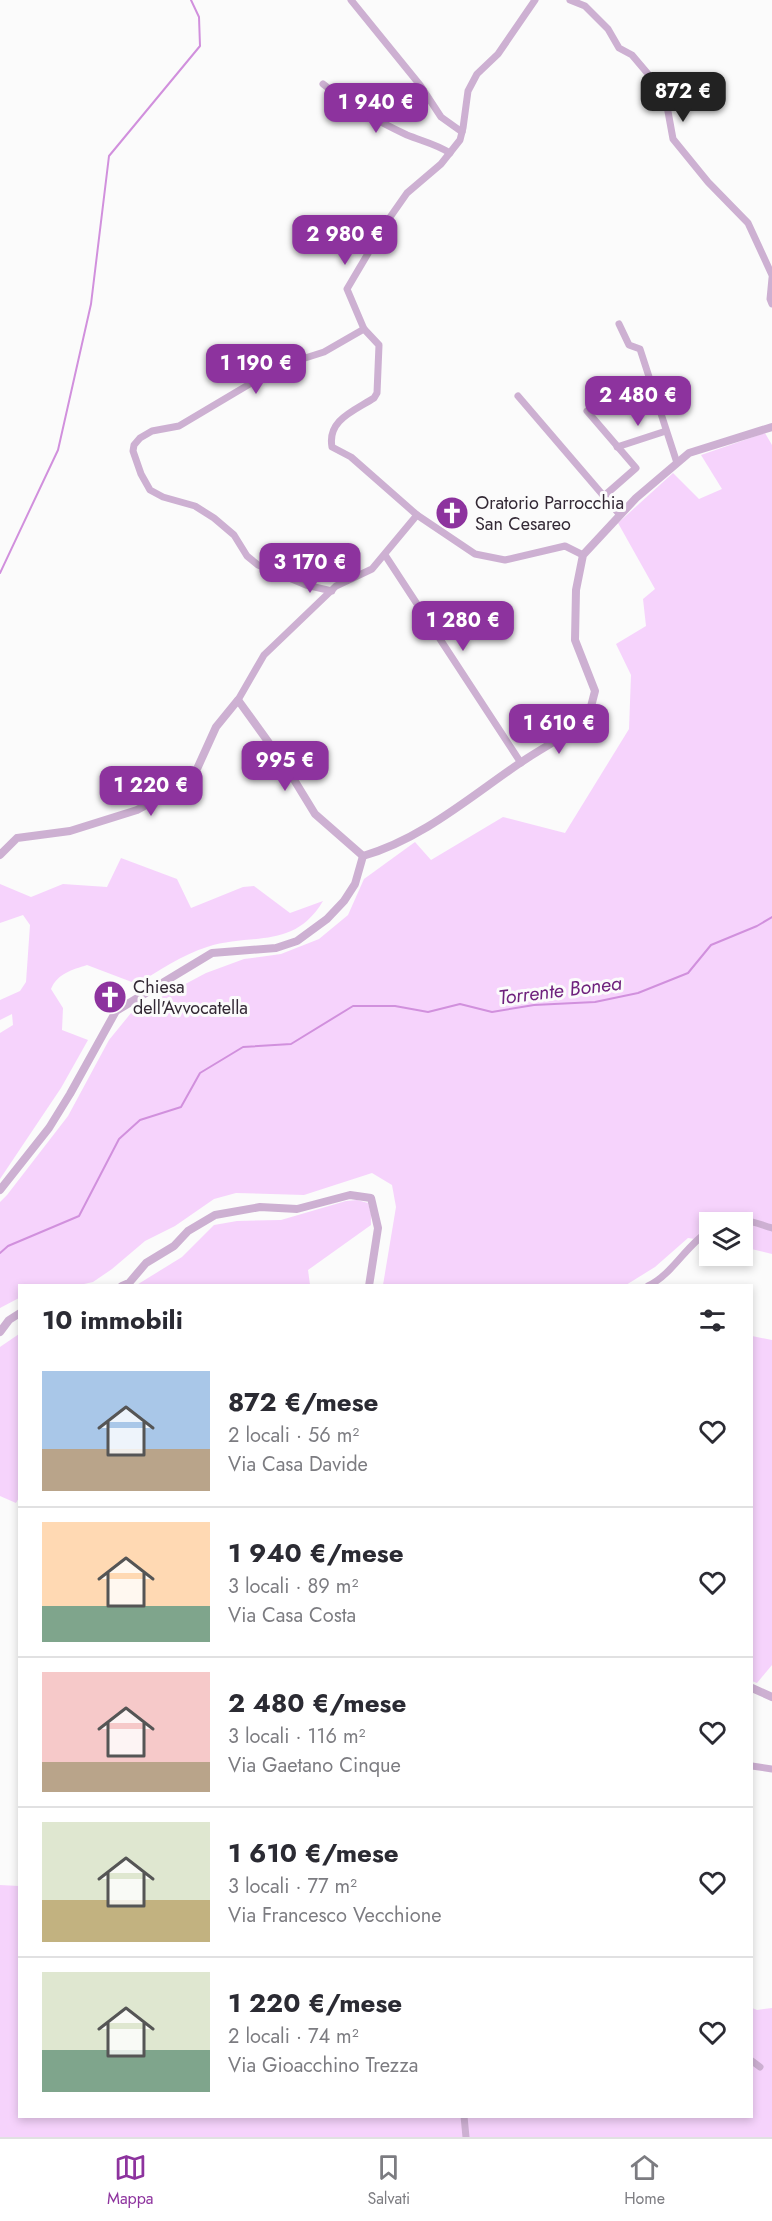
<!DOCTYPE html>
<html lang="it">
<head>
<meta charset="utf-8">
<style>
  body { margin:0; font-family:Jost,sans-serif; background:#f7f7f7; color:#2b2b33; height:100vh; display:flex; flex-direction:column; font-size:22px; white-space:nowrap }
  * { box-sizing:border-box; margin:0 }
  p { font-size:20px; color:#7c7c81 }
  .icon { flex:none; width:33px; height:33px; fill:none; stroke:currentColor; stroke-width:2; stroke-linecap:round; stroke-linejoin:round }
  .map { position:relative; flex:1; overflow:hidden }
  .side { position:absolute; left:18px; top:1284px; width:735px; height:834px; display:flex; flex-direction:column; background:#fff; border-radius:0px; box-shadow:0 3px 9px #0003 }
  .side>* { flex:none }
  .controls { position:absolute; left:699px; top:1212px; display:grid; gap:12px }
  .controls a { display:grid; place-items:center; width:54px; height:54px; border-radius:0px; background:#fff; box-shadow:0 3px 9px #0003; font-size:30px }
  .price { position:absolute; translate:-50% -51px; padding:0 14px; border-radius:12px; background:#8d339e; color:#fff; font-size:20px; line-height:39px; filter:drop-shadow(0 2px 3px #0008) }
  .price::after { content:''; position:absolute; left:50%; top:36px; width:18px; height:14px; margin-left:-9px; background:inherit; clip-path:polygon(0 0,100% 0,50% 100%) }
  .price.active { background:#222; color:#fff }
  ul { padding:0; list-style:none }
  li { display:flex; align-items:center; gap:18px; height:150px; padding:0 24px }
  li+li { border-top:2px solid #e1e1e2 }
  li span { display:grid; place-items:center; flex:none; width:168px; height:120px; border-radius:0px; color:#555 }
  li>.icon { margin-inline-start:auto }
  span .icon { width:72px; height:72px; fill:#fffc; stroke-width:1 }
  li b { font-size:26px }
  h2 { display:flex; justify-content:space-between; align-items:center; height:72px; padding:0 24px; font-size:26px }
  .dock { display:flex; justify-content:space-around; align-items:center; height:84px; border-top:2px solid #e1e1e2; background:#fff; font-size:16px; color:#7c7c81 }
  .dock a { display:grid; justify-items:center; gap:3px }
  .dock .active { color:#8d339e }
  .map>svg:first-child { display:block }
  .green { fill:#f6d3fc }
  .lines { fill:none; stroke-linecap:round; stroke-linejoin:round }
  .stream { stroke:#d190dd; stroke-width:2 }
  .minor { stroke:#cdb0d2; stroke-width:7 }
  .tertiary { stroke:#cdb0d2; stroke-width:8 }
  .labels { text-anchor:middle; stroke-width:6; stroke-linejoin:round; paint-order:stroke }
  .poi-label { font-size:18px; fill:#332935; stroke:#fbfbfb; text-anchor:start }
  .water-label { font-size:20px; font-style:italic; fill:#6f227d; stroke:#fbfbfb }
</style>
</head>
<body>
<div class="map">
<svg width="772" height="2137" viewBox="0 0 772 2137">
  <rect width="100%" height="100%" fill="#fbfbfb"/>
  <g class="green">
    <path d="M765,433L772,445V1254L743,1247L742,1222H710L709,1241L688,1238L655,1267L626,1285H383L396,1207L392,1185L372,1173L304,1195L236,1193L214,1199L175,1226L145,1241L112,1269L93,1282L75,1286H20L19,1298L0,1308V1202L7,1195L68,1116L109,1040L131,1013L206,973L244,959L281,954L319,939L348,915L364,879L415,842L431,860L503,817L565,833L629,729L631,675L616,644L646,626L643,599L655,589L618,523L673,473L699,499L722,489L701,455Z"/>
    <path d="M121,858L177,879L191,908L243,887L254,886L290,913L323,901C293,951 251,932 207,947C182,955 160,970 137,984L87,965C72,970 58,973 51,989L63,1008L62,1030L88,1040L61,1088L0,1179V1033L13,1025L12,1014L0,1020V1000L20,991L26,982L30,925L23,915L0,923V884L31,897L63,884L107,887Z"/>
    <path d="M357,1200L368,1203L371,1214V1225L308,1270L310,1285L135,1286L182,1257L214,1225L237,1221L281,1220L346,1201Z"/>
    <path d="M19,1334L20,1496L16,1503L0,1496V1347Z"/>
    <path d="M752,1336L772,1340V1665L757,1683L752,1681Z"/>
    <path d="M0,1885L19,1886L20,2116H752V2008L757,2010L772,2008V2137H0Z"/>
  </g>
  <g class="lines">
    <g class="stream">
      <path d="M0,573L58,450L91,304L109,156L200,46L199,17L191,0"/>
      <path d="M0,1253L8,1246L79,1216L119,1139L140,1120L181,1107L200,1073L243,1047L291,1044L353,1006H395L428,1012L460,1004L492,1012L534,1005L595,1002L638,993L688,973L711,945L757,926L772,917"/>
    </g>
    <g class="minor">
      <path d="M351,0L420,85L441,117L462,132"/>
      <path d="M535,0L498,54L477,74L468,91L463,128L460,140L441,164L407,193L386,223L347,289L364,329L379,345L377,393L374,398C354,411 327,420 332,447L351,457L417,515L475,554L505,560L565,546L583,555"/>
      <path d="M570,0L585,6L608,29L619,48L632,55L654,81L667,106L673,139L708,182L748,223L772,275"/>
      <path d="M323,84C349,105 377,121 407,135C422,141 436,144 450,153"/>
      <path d="M772,278L770,299L772,304"/>
      <path d="M619,324L629,345L640,349L677,463"/>
      <path d="M518,396L620,515"/>
      <path d="M587,411L636,468L604,496"/>
      <path d="M617,447L666,431"/>
      <path d="M385,555L521,763"/>
      <path d="M332,591L306,585L258,565L247,556L234,535L214,518L195,506L163,497L150,490L141,474L133,451L134,445L140,438L152,431L179,426L280,366L324,352L364,329"/>
      <path d="M238,700L264,655L336,586L372,569L417,515"/>
      <path d="M724,1222C741,1216 755,1223 772,1228"/>
      <path d="M648,1286C673,1274 686,1245 710,1230"/>
      <path d="M752,1766L772,1769"/>
      <path d="M752,2061L760,2067"/>
      <path d="M464,2116L466,2137"/>
    </g>
    <g class="tertiary">
      <path d="M0,855L17,838L70,831L137,810L192,780L216,727L238,700L285,765L315,814L363,856"/>
      <path d="M363,856C422,839 470,797 520,763C542,748 565,736 587,722L595,691L575,640L576,590L583,555L636,498L689,453L772,427"/>
      <path d="M0,1190L49,1128L70,1094L116,1011L212,953L276,948L297,941L327,919L344,901L355,884L363,856"/>
      <path d="M122,1286L129,1283L146,1263L174,1246L188,1231L215,1215L260,1207L297,1209L350,1195L371,1198L378,1228L369,1286"/>
      <path d="M0,1332L9,1320L20,1313"/>
      <path d="M752,1688L772,1697"/>
    </g>
  </g>
  <defs>
    <symbol id="church-disc" viewBox="-11 -11 22 22"><circle r="9.5" fill="#8d339e" stroke="#fbfbfb"/><path d="M-1.2-6h2.4v3.5h3.3v2.4h-3.3V6h-2.4V-.1h-3.3v-2.4h3.3Z" fill="#fff"/></symbol>
  </defs>
  <g fill-rule="evenodd">
    <use href="#church-disc" x="433" y="494" width="38" height="38"/>
    <use href="#church-disc" x="91" y="978" width="38" height="38"/>
  </g>
  <g class="labels">
    <g class="poi-label">
      <text x="475" y="509">Oratorio Parrocchia<tspan x="475" dy="21">San Cesareo</tspan></text>
      <text x="133" y="993">Chiesa<tspan x="133" dy="21">dell'Avvocatella</tspan></text>
    </g>
    <g class="water-label">
      <text transform="translate(560 990) rotate(-7)" y="7">Torrente Bonea</text>
    </g>
  </g>
</svg>
<div class="controls">
<a><svg class="icon" aria-label="layers" viewBox="0 0 24 24"><path d="M12 4l9 5-9 5-9-5zM3 14l9 5 9-5"/></svg></a>
</div>
<b class="price active" style="left:683px;top:123px">872 €</b>
<b class="price" style="left:376px;top:134px">1 940 €</b>
<b class="price" style="left:345px;top:266px">2 980 €</b>
<b class="price" style="left:256px;top:395px">1 190 €</b>
<b class="price" style="left:638px;top:427px">2 480 €</b>
<b class="price" style="left:310px;top:594px">3 170 €</b>
<b class="price" style="left:463px;top:652px">1 280 €</b>
<b class="price" style="left:559px;top:755px">1 610 €</b>
<b class="price" style="left:285px;top:792px">995 €</b>
<b class="price" style="left:151px;top:817px">1 220 €</b>
<section class="side">
<h2>10 immobili<svg class="icon" aria-label="filters" viewBox="0 0 24 24"><path d="M4 7h16M4 17h16"/><circle cx="9" cy="7" r="2"/><circle cx="15" cy="17" r="2"/></svg></h2>
<ul>
<li><span style="background:linear-gradient(#a9c7e8 65%,#b9a48a 0)"><svg class="icon" aria-label="home" viewBox="0 0 24 24"><path d="M3 11l9-7 9 7M6 9v11h12V9"/></svg></span><div><b>872 €/mese</b><p>2 locali · 56 m²</p><p>Via Casa Davide</p></div><svg class="icon" aria-label="heart" viewBox="0 0 24 24"><path d="M12 20l-8-8c-3-5 5-10 8-4 3-6 11-1 8 4z"/></svg></li>
<li><span style="background:linear-gradient(#ffd9b3 70%,#7fa58c 0)"><svg class="icon" aria-label="home" viewBox="0 0 24 24"><path d="M3 11l9-7 9 7M6 9v11h12V9"/></svg></span><div><b>1 940 €/mese</b><p>3 locali · 89 m²</p><p>Via Casa Costa</p></div><svg class="icon" aria-label="heart" viewBox="0 0 24 24"><path d="M12 20l-8-8c-3-5 5-10 8-4 3-6 11-1 8 4z"/></svg></li>
<li><span style="background:linear-gradient(#f6c9c9 75%,#b9a48a 0)"><svg class="icon" aria-label="home" viewBox="0 0 24 24"><path d="M3 11l9-7 9 7M6 9v11h12V9"/></svg></span><div><b>2 480 €/mese</b><p>3 locali · 116 m²</p><p>Via Gaetano Cinque</p></div><svg class="icon" aria-label="heart" viewBox="0 0 24 24"><path d="M12 20l-8-8c-3-5 5-10 8-4 3-6 11-1 8 4z"/></svg></li>
<li><span style="background:linear-gradient(#dfe7d0 65%,#c2b280 0)"><svg class="icon" aria-label="home" viewBox="0 0 24 24"><path d="M3 11l9-7 9 7M6 9v11h12V9"/></svg></span><div><b>1 610 €/mese</b><p>3 locali · 77 m²</p><p>Via Francesco Vecchione</p></div><svg class="icon" aria-label="heart" viewBox="0 0 24 24"><path d="M12 20l-8-8c-3-5 5-10 8-4 3-6 11-1 8 4z"/></svg></li>
<li><span style="background:linear-gradient(#dfe7d0 65%,#7fa58c 0)"><svg class="icon" aria-label="home" viewBox="0 0 24 24"><path d="M3 11l9-7 9 7M6 9v11h12V9"/></svg></span><div><b>1 220 €/mese</b><p>2 locali · 74 m²</p><p>Via Gioacchino Trezza</p></div><svg class="icon" aria-label="heart" viewBox="0 0 24 24"><path d="M12 20l-8-8c-3-5 5-10 8-4 3-6 11-1 8 4z"/></svg></li>
</ul>
</section>
</div>
<nav class="dock">
<a class="active"><svg class="icon" aria-label="map" viewBox="0 0 24 24"><path d="M3 6l6-2 6 2 6-2v14l-6 2-6-2-6 2zM9 4v14M15 6v14"/></svg>Mappa</a>
<a><svg class="icon" aria-label="saved" viewBox="0 0 24 24"><path d="M7 4h10v16l-5-4-5 4z"/></svg>Salvati</a>
<a><svg class="icon" aria-label="home" viewBox="0 0 24 24"><path d="M3 11l9-7 9 7M6 9v11h12V9"/></svg>Home</a>
</nav>
</body>
</html>
